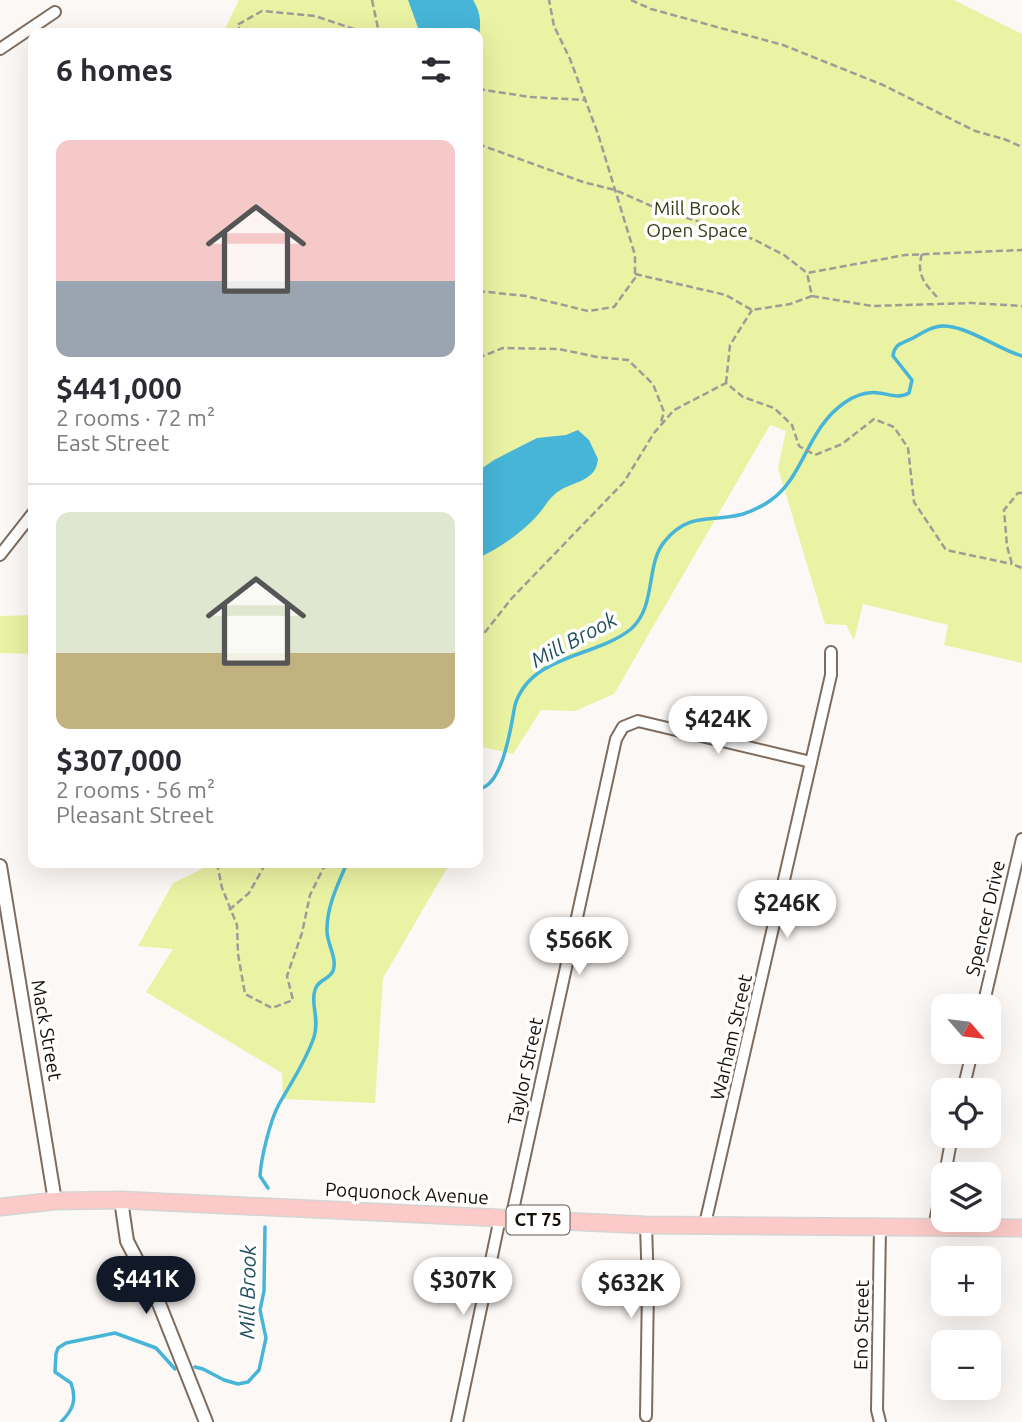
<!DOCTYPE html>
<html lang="en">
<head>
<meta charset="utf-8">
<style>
  body { margin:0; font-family:Ubuntu,sans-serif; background:#f7f7f7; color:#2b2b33; height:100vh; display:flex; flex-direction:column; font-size:26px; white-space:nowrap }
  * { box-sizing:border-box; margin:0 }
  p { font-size:23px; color:#7c7c81 }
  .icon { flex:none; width:38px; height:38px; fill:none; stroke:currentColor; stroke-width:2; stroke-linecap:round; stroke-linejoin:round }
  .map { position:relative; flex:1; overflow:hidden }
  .panel { position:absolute; left:28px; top:28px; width:455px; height:840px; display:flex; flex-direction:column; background:#fff; border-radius:14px; box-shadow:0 7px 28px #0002 }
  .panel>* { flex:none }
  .needle { width:46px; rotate:118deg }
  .tools { position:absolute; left:931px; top:994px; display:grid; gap:14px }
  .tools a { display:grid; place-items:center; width:70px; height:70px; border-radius:14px; background:#fff; box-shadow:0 7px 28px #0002; font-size:35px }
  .price { position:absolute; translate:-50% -60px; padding:0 16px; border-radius:24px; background:#fff; color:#222; font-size:23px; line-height:46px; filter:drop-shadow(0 2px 4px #0008) }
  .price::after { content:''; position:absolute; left:50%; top:42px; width:21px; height:16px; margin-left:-10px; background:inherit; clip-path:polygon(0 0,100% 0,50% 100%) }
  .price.current { background:#111827; color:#fff }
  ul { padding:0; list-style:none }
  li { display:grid; align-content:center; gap:14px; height:371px; padding:0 28px }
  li+li { border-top:2px solid #e1e1e2 }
  li span { display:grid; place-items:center; height:217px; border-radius:14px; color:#555 }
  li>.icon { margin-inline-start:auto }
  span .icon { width:126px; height:126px; fill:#fffc; stroke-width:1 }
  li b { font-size:30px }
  h2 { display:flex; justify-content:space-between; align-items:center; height:84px; padding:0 28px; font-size:30px }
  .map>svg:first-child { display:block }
  .green { fill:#eaf2a3 }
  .water { fill:#47b5d7 }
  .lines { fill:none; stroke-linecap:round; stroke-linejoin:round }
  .stream { stroke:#47b5d7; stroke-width:3.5 }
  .minor-casing { stroke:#7e6c5e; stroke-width:14 }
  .tertiary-casing { stroke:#7e6c5e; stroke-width:16 }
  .primary-casing { stroke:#d5d4d3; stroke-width:19 }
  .path { stroke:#a09b97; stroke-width:2.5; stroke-dasharray:7 3.5; stroke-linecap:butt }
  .minor { stroke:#fff; stroke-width:10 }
  .tertiary { stroke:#fff; stroke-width:12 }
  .primary { stroke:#fbcac9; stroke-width:16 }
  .labels { text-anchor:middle; stroke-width:7; stroke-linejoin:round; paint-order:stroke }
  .shield { fill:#fff; stroke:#5c5753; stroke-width:2 }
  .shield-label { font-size:18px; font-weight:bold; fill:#160f09 }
  .park-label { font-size:19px; fill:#3a3d18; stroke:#fff }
  .street-label { font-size:19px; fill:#160f09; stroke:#fff }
  .water-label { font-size:21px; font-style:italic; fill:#214f5e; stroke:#fff }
</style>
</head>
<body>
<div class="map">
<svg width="1022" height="1422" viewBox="0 0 1022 1422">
  <rect width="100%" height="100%" fill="#fcf8f5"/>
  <g class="green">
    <path d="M239,0H954L1022,34V663L944,645L948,625L863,604L854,640L846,625L825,624L778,468L786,431L770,425L614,694L575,711L541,710L513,754L478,746V33H223Z"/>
    <path d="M33,615V654L0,653V616Z"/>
    <path d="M203,863H450L383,978L375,1103L283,1099L282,1073L146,992L173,949L138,946L173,883L206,867Z"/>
  </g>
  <g class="water">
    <path d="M408,0H473C482,14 481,26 478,42V33H420Z"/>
    <path d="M578,430L589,440L598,459C596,484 568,481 554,495C547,501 543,510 536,517C521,533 499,549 478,558V471L494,460L537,438L566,435Z"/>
  </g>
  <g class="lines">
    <g class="stream">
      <path d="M478,789C503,787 511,726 515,705C531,654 595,658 631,629C657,606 645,564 665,541C689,511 712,523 743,514C752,511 763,506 771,500C804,477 807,429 844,403C854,396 866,391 879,393C889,394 899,399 909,393L912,380L893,356C894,345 901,343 911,339C919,335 927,329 936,327C959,320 999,350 1022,356"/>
      <path d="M268,1188L260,1176C261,1158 270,1121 279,1104C291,1083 306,1061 314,1037C320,1018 310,1004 315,990C318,979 329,980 333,971C338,958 326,943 327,929C327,906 338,884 347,863"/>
      <path d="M195,1367L203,1369L224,1380L238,1384L248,1382L259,1370L266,1338L260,1310L264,1291L265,1227"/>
      <path d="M61,1422C73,1410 77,1400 71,1383L55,1372L56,1354L58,1348L66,1343L115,1333L156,1348L175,1369"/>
    </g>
    <defs>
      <g id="minor">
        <path d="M0,49L55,12"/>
        <path d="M0,555L33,513"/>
        <path d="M983,1006L1022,839"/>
        <path d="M963,1090L972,1052"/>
        <path d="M945,1174L952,1136"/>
        <path d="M511,1219L616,739L623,727L638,721L811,762"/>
        <path d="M705,1224L831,675V652"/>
        <path d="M646,1225L648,1287L646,1416"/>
        <path d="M934,1227L943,1182"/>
        <path d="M457,1422L500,1218"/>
        <path d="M880,1422L877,1410L880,1228"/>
      </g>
      <g id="tertiary">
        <path d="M0,866L55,1201"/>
        <path d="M121,1200L127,1241L158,1301L206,1422"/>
      </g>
      <path id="primary" d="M0,1207L55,1201L121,1200L646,1225L1022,1228"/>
    </defs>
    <use href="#minor" class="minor-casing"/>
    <use href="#tertiary" class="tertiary-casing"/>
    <use href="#primary" class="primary-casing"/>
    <g class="path">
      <path d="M372,0L379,33"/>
      <path d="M631,0L651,9L783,45L883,85L975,131L1004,139L1022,147"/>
      <path d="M242,33L237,25L262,11L315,16L366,33"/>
      <path d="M478,89L530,97L585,100"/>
      <path d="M478,144L583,182L615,190L656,208L753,239L784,255L807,273L905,255L1022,250"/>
      <path d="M922,254C916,274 924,283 937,297"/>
      <path d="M635,274L726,295L752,310L790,304L812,296L807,273"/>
      <path d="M478,291L526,296L588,311L614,307L635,278V255L598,134L570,59L554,26L549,0"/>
      <path d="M812,296L872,306L972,303L1022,306"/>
      <path d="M478,358L503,348L559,349L597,357L628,360L653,384L664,412L661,422"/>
      <path d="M726,383L730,345L752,310"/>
      <path d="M1022,493H1018L1004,510L1007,546L1012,564L1022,568"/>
      <path d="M478,641L512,598L624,482L654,433L674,410L726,383L743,397L774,408L792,425L799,446L815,455L842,444L874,419L894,427L908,448L914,502L946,550L1012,564"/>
      <path d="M217,863L222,888L237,925L238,954L245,994L272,1008L293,1000L287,976L302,933L310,895L326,863"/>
      <path d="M229,910L249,893L266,863"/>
    </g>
    <use href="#minor" class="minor"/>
    <use href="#tertiary" class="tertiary"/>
    <use href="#primary" class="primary"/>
  </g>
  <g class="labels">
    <rect class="shield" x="506.5" y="1205.5" width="63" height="29" rx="5"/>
    <g class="shield-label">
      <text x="538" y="1226">CT 75</text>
    </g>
    <g class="park-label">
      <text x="697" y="215">Mill Brook<tspan x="697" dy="22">Open Space</tspan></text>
    </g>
    <g class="street-label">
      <text transform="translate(985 918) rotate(-77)" y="7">Spencer Drive</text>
      <text transform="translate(47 1030) rotate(80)" y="7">Mack Street</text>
      <text transform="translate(731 1037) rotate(-77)" y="7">Warham Street</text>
      <text transform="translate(525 1071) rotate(-78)" y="7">Taylor Street</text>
      <text transform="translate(407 1193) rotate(3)" y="7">Poquonock Avenue</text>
      <text transform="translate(861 1325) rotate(-89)" y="7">Eno Street</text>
    </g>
    <g class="water-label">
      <text transform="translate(574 640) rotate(-28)" y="7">Mill Brook</text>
      <text transform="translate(248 1292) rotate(-89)" y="7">Mill Brook</text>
    </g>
  </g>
</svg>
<div class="tools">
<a><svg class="needle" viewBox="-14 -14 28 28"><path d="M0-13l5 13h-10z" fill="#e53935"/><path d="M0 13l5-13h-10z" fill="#7c7c81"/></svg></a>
<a><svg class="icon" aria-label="locate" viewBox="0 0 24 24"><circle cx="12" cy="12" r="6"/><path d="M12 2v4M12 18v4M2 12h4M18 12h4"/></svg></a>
<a><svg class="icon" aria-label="layers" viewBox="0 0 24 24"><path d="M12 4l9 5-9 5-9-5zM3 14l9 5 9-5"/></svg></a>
<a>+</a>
<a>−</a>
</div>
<b class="price" style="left:718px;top:756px">$424K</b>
<b class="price" style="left:787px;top:940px">$246K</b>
<b class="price" style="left:579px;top:977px">$566K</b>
<b class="price current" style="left:146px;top:1316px">$441K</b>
<b class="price" style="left:463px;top:1317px">$307K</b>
<b class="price" style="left:631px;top:1320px">$632K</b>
<section class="panel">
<h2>6 homes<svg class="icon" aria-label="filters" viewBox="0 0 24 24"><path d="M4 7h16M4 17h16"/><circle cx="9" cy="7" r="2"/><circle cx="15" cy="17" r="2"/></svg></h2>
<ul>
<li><span style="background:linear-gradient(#f6c9c9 65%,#9aa5b1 0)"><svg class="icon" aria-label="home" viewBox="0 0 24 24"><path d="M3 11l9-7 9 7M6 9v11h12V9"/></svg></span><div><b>$441,000</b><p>2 rooms · 72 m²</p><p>East Street</p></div></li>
<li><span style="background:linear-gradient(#dfe7d0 65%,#c2b280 0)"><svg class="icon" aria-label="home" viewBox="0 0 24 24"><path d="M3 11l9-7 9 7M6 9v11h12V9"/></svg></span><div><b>$307,000</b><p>2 rooms · 56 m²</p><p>Pleasant Street</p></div></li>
</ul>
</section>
</div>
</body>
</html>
